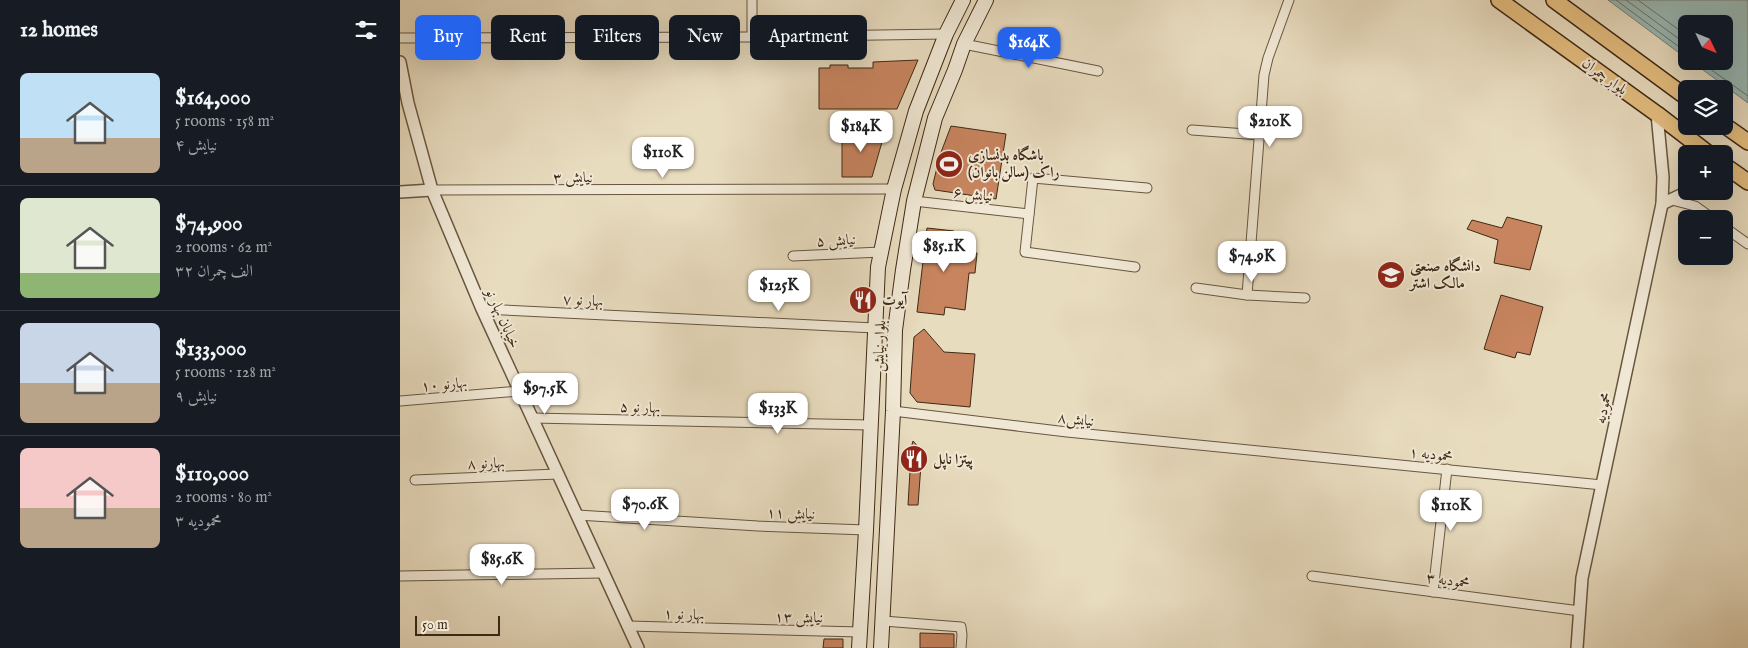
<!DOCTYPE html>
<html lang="en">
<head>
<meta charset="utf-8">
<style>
  body { margin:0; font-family:"IM FELL English",Amiri,serif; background:#242831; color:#f1f3f6; height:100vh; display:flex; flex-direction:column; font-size:19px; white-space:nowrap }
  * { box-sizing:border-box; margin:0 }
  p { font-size:16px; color:#9ea1a6 }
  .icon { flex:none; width:28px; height:28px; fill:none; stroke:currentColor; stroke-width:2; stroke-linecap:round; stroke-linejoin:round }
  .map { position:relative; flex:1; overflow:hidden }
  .side { display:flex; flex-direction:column; background:#171b24; width:400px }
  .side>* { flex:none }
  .hud { position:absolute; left:15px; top:15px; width:475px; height:45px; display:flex; gap:10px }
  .needle { width:32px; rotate:133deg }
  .controls { position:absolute; left:1278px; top:15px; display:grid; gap:10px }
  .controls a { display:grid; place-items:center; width:55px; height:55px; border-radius:8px; background:#171b24; box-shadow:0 5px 20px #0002; font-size:25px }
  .scale { position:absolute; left:15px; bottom:12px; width:85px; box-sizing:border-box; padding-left:5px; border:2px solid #3e2915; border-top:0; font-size:14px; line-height:18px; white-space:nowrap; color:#3e2915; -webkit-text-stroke:4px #f0e8d5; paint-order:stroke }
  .price { position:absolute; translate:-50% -42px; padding:0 11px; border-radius:10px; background:#fff; color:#222; font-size:16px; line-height:32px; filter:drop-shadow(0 1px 2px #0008) }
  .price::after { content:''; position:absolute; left:50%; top:30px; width:15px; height:11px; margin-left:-8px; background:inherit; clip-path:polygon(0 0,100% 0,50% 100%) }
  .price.on { background:#2563eb; color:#fff }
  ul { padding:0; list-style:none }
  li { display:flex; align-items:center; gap:15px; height:125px; padding:0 20px }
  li+li { border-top:1px solid #363941 }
  li span { display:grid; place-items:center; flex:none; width:140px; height:100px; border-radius:8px; color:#555 }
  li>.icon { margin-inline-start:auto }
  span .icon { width:60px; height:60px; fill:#fffc; stroke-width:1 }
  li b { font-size:21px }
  h2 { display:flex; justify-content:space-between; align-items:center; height:60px; padding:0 20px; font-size:21px }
  .chip { padding:0 18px; border-radius:8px; background:#171b24; box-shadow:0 5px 20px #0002; font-size:18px; line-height:45px }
  .chip.on { background:#2563eb; color:#fff }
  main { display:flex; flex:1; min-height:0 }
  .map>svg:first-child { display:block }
  .water { fill:#98bab7; stroke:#748076 }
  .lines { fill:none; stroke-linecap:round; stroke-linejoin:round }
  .shore { stroke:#6b7266; stroke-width:1 }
  .building { fill:#c7845f; stroke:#3e2915 }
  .minor-casing { stroke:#685640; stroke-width:11 }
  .tertiary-casing { stroke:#685640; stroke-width:14 }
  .secondary-casing { stroke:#3e2915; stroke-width:16 }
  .primary-casing { stroke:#3e2915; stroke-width:18 }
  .minor { stroke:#f0e8d5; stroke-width:9 }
  .tertiary { stroke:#f0e8d5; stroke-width:11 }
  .secondary { stroke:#f0e8d5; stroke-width:14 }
  .primary { stroke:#e4be80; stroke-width:15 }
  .labels { text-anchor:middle; stroke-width:4; stroke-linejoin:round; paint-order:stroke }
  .street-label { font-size:15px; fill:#3e2915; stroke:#f0e8d5 }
  .poi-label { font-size:15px; font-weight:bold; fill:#3e2915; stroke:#f0e8d5; text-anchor:start }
</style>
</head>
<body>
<main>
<section class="side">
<h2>12 homes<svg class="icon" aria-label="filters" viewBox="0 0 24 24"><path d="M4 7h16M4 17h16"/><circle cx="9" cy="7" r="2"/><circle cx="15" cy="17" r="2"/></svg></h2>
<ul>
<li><span style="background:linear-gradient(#bfe0f5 65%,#b9a48a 0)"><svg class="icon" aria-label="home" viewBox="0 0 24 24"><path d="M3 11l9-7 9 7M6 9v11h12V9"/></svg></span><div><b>$164,000</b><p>5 rooms · 158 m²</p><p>نیایش ۴</p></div></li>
<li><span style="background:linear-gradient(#dfe7d0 75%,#8fb573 0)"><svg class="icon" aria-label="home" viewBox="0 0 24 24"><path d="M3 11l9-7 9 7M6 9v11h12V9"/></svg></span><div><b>$74,900</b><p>2 rooms · 62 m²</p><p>۳۲ الف چمران</p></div></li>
<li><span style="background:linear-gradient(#c9d6e8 60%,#b9a48a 0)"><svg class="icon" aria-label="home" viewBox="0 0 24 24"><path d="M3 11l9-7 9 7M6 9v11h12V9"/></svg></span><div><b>$133,000</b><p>5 rooms · 128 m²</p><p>نیایش ۹</p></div></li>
<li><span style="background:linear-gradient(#f6c9c9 60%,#b9a48a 0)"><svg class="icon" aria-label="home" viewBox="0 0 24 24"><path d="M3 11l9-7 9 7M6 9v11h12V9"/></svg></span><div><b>$110,000</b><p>2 rooms · 80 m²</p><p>۳ محمودیه</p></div></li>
</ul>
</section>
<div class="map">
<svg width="1348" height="648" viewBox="0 0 1348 648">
  <rect width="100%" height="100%" fill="#e8dcbf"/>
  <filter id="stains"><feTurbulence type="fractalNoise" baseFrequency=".004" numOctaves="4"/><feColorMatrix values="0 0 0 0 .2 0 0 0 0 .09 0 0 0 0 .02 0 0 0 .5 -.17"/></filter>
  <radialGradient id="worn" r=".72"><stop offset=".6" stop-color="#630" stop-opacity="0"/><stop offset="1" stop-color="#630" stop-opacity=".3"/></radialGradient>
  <path class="water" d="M1208,0H1348V103L1291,61H1324V24H1286V58Z"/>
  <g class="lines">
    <g class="shore">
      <path d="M1216,0L1286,52"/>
      <path d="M1226,0L1286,44"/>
      <path d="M1238,0L1286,35"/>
      <path d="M1299,61L1348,96"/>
    </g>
  </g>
  <g class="building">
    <path d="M518,60L497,109H419V68H430V65H448V68H473V62Z"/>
    <path d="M465,125L479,135H484L472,177H442V136H451Z"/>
    <path d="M551,126L606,134L596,199L535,190L533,184L540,155Z"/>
    <path d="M1107,217L1142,226L1130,270L1094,263L1098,240L1067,229L1072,220L1102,228Z"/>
    <path d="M527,228L554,231L553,242L561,243L560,251L577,253L575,273H569L565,310L545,307L544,315L517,312Z"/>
    <path d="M1101,295L1143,307L1130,355L1117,352L1115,358L1084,349Z"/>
    <path d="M524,329L544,352L575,354L570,407L517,402L510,393L514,337Z"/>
    <path d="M513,441L522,451L518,505H508L510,471H508L509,455Z"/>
    <path d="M520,633L554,634V648H520Z"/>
    <path d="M424,639H443V648H423Z"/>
  </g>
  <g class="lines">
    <defs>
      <g id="minor">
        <path d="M352,0V37"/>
        <path d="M0,38L352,37L546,34"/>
        <path d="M564,44L698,71"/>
        <path d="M792,130L860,135"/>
        <path d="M32,190L494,189"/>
        <path d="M1272,200L1295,206L1313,219"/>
        <path d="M514,201L629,214"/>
        <path d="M1324,227L1348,244"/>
        <path d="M393,256L481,252"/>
        <path d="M735,267L625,252L633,178L747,188"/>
        <path d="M796,288L847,295L905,298"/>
        <path d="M847,295L864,75L868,58L889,0"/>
        <path d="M82,309L475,328"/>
        <path d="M0,401L120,391"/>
        <path d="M493,411L667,432L1202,485"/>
        <path d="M132,418L470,425"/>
        <path d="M15,480L158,474"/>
        <path d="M177,515L358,526L466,530"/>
        <path d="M0,576L203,573"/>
        <path d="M912,576L1180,611"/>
        <path d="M1033,592L1047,469"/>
        <path d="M483,621L561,627L562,635L561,648"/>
        <path d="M228,626L460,632"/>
      </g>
      <g id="tertiary">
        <path d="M0,62L8,103L32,190L82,309L238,648"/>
        <path d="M0,192L32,190"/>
        <path d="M1262,204L1289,191"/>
        <path d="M1177,648L1182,578L1262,204L1263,177L1257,114"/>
      </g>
      <g id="secondary">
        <path d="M459,648L466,530L478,267L494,189L516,111L546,34L563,0"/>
        <path d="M481,648L493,411L495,330L503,270L514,201L535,118L555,70L564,44L586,0"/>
      </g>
      <g id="primary">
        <path d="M1099,0L1257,114L1309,154"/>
        <path d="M1154,0L1286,97"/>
        <path d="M1324,125L1348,142"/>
        <path d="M1324,165L1348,182"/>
      </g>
    </defs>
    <use href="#minor" class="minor-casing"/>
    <use href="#tertiary" class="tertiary-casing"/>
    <use href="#secondary" class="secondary-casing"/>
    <use href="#primary" class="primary-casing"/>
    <use href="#minor" class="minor"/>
    <use href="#tertiary" class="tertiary"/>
    <use href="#secondary" class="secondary"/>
    <use href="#primary" class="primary"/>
  </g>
  <defs>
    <symbol id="stadium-disc" viewBox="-11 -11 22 22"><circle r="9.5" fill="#8f2418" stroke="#f0e8d5"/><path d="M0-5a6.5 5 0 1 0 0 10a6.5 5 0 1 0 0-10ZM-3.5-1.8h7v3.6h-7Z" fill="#fff"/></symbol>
    <symbol id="university-disc" viewBox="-11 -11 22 22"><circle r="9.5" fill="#8f2418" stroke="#f0e8d5"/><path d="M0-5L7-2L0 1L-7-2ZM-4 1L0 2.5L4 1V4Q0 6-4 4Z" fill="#fff"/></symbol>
    <symbol id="restaurant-disc" viewBox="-11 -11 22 22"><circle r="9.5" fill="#8f2418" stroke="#f0e8d5"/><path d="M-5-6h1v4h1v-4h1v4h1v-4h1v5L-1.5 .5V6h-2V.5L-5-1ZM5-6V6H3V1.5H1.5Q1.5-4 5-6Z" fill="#fff"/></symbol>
  </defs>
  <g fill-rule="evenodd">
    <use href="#stadium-disc" x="533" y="148" width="32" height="32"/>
    <use href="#university-disc" x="975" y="259" width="32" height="32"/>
    <use href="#restaurant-disc" x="447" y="284" width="32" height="32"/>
    <use href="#restaurant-disc" x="498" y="443" width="32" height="32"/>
  </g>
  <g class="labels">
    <g class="street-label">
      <text transform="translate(1205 76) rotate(36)" y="5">بلوار چمران</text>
      <text x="173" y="182">نیایش ۳</text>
      <text transform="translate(573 194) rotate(6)" y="5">نیایش ۶</text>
      <text transform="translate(436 240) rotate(-3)" y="5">نیایش ۵</text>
      <text transform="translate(183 300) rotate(3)" y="5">۷ بهار نو</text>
      <text transform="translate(103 318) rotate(66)" y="5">خیابان بهار نو</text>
      <text transform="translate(479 346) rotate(-87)" y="5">بلوار نیایش</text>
      <text transform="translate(44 384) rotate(-5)" y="5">۱۰ بهارنو</text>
      <text transform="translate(240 407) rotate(2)" y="5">۵ بهار نو</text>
      <text transform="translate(1203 408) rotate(-78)" y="5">محمودیه</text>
      <text transform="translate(676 419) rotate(6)" y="5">نیایش۸</text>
      <text transform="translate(1031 454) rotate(6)" y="5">۱ محمودیه</text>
      <text transform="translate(86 463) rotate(-2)" y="5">۸ بهارنو</text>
      <text transform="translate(391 513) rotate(2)" y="5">نیایش ۱۱</text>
      <text transform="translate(1048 580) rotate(7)" y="5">۳ محمودیه</text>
      <text transform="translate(284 614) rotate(2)" y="5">۱ بهار نو</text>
      <text transform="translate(399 617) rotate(1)" y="5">نیایش ۱۳</text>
    </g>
    <g class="poi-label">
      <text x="568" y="160">باشگاه بدنسازی<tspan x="568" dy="17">راک (سالن بانوان)</tspan></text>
      <text x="1010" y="271">دانشگاه صنعتی<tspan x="1010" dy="17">مالک اشتر</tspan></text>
      <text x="482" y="305">آیوت</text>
      <text x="533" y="464">پیتزا ناپل</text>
    </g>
  </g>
  <rect width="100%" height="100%" filter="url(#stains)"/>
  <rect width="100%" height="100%" fill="url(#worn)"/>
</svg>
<div class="controls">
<a><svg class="needle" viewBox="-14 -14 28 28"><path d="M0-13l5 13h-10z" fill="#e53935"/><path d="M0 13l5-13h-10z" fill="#9ea1a6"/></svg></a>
<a><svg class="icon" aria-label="layers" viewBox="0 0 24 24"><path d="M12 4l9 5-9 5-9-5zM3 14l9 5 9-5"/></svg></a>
<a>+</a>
<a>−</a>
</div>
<div class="scale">50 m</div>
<b class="price on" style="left:629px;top:69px">$164K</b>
<b class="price" style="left:870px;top:148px">$210K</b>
<b class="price" style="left:461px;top:153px">$184K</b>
<b class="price" style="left:263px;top:179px">$110K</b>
<b class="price" style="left:544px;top:273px">$85.1K</b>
<b class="price" style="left:852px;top:283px">$74.9K</b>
<b class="price" style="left:379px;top:312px">$125K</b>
<b class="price" style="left:145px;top:415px">$97.5K</b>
<b class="price" style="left:378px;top:435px">$133K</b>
<b class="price" style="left:245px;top:531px">$70.6K</b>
<b class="price" style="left:1051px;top:532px">$110K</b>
<b class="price" style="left:102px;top:586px">$85.6K</b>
<div class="hud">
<a class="chip on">Buy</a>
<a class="chip">Rent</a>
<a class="chip">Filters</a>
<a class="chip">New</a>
<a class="chip">Apartment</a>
</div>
</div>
</main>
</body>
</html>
